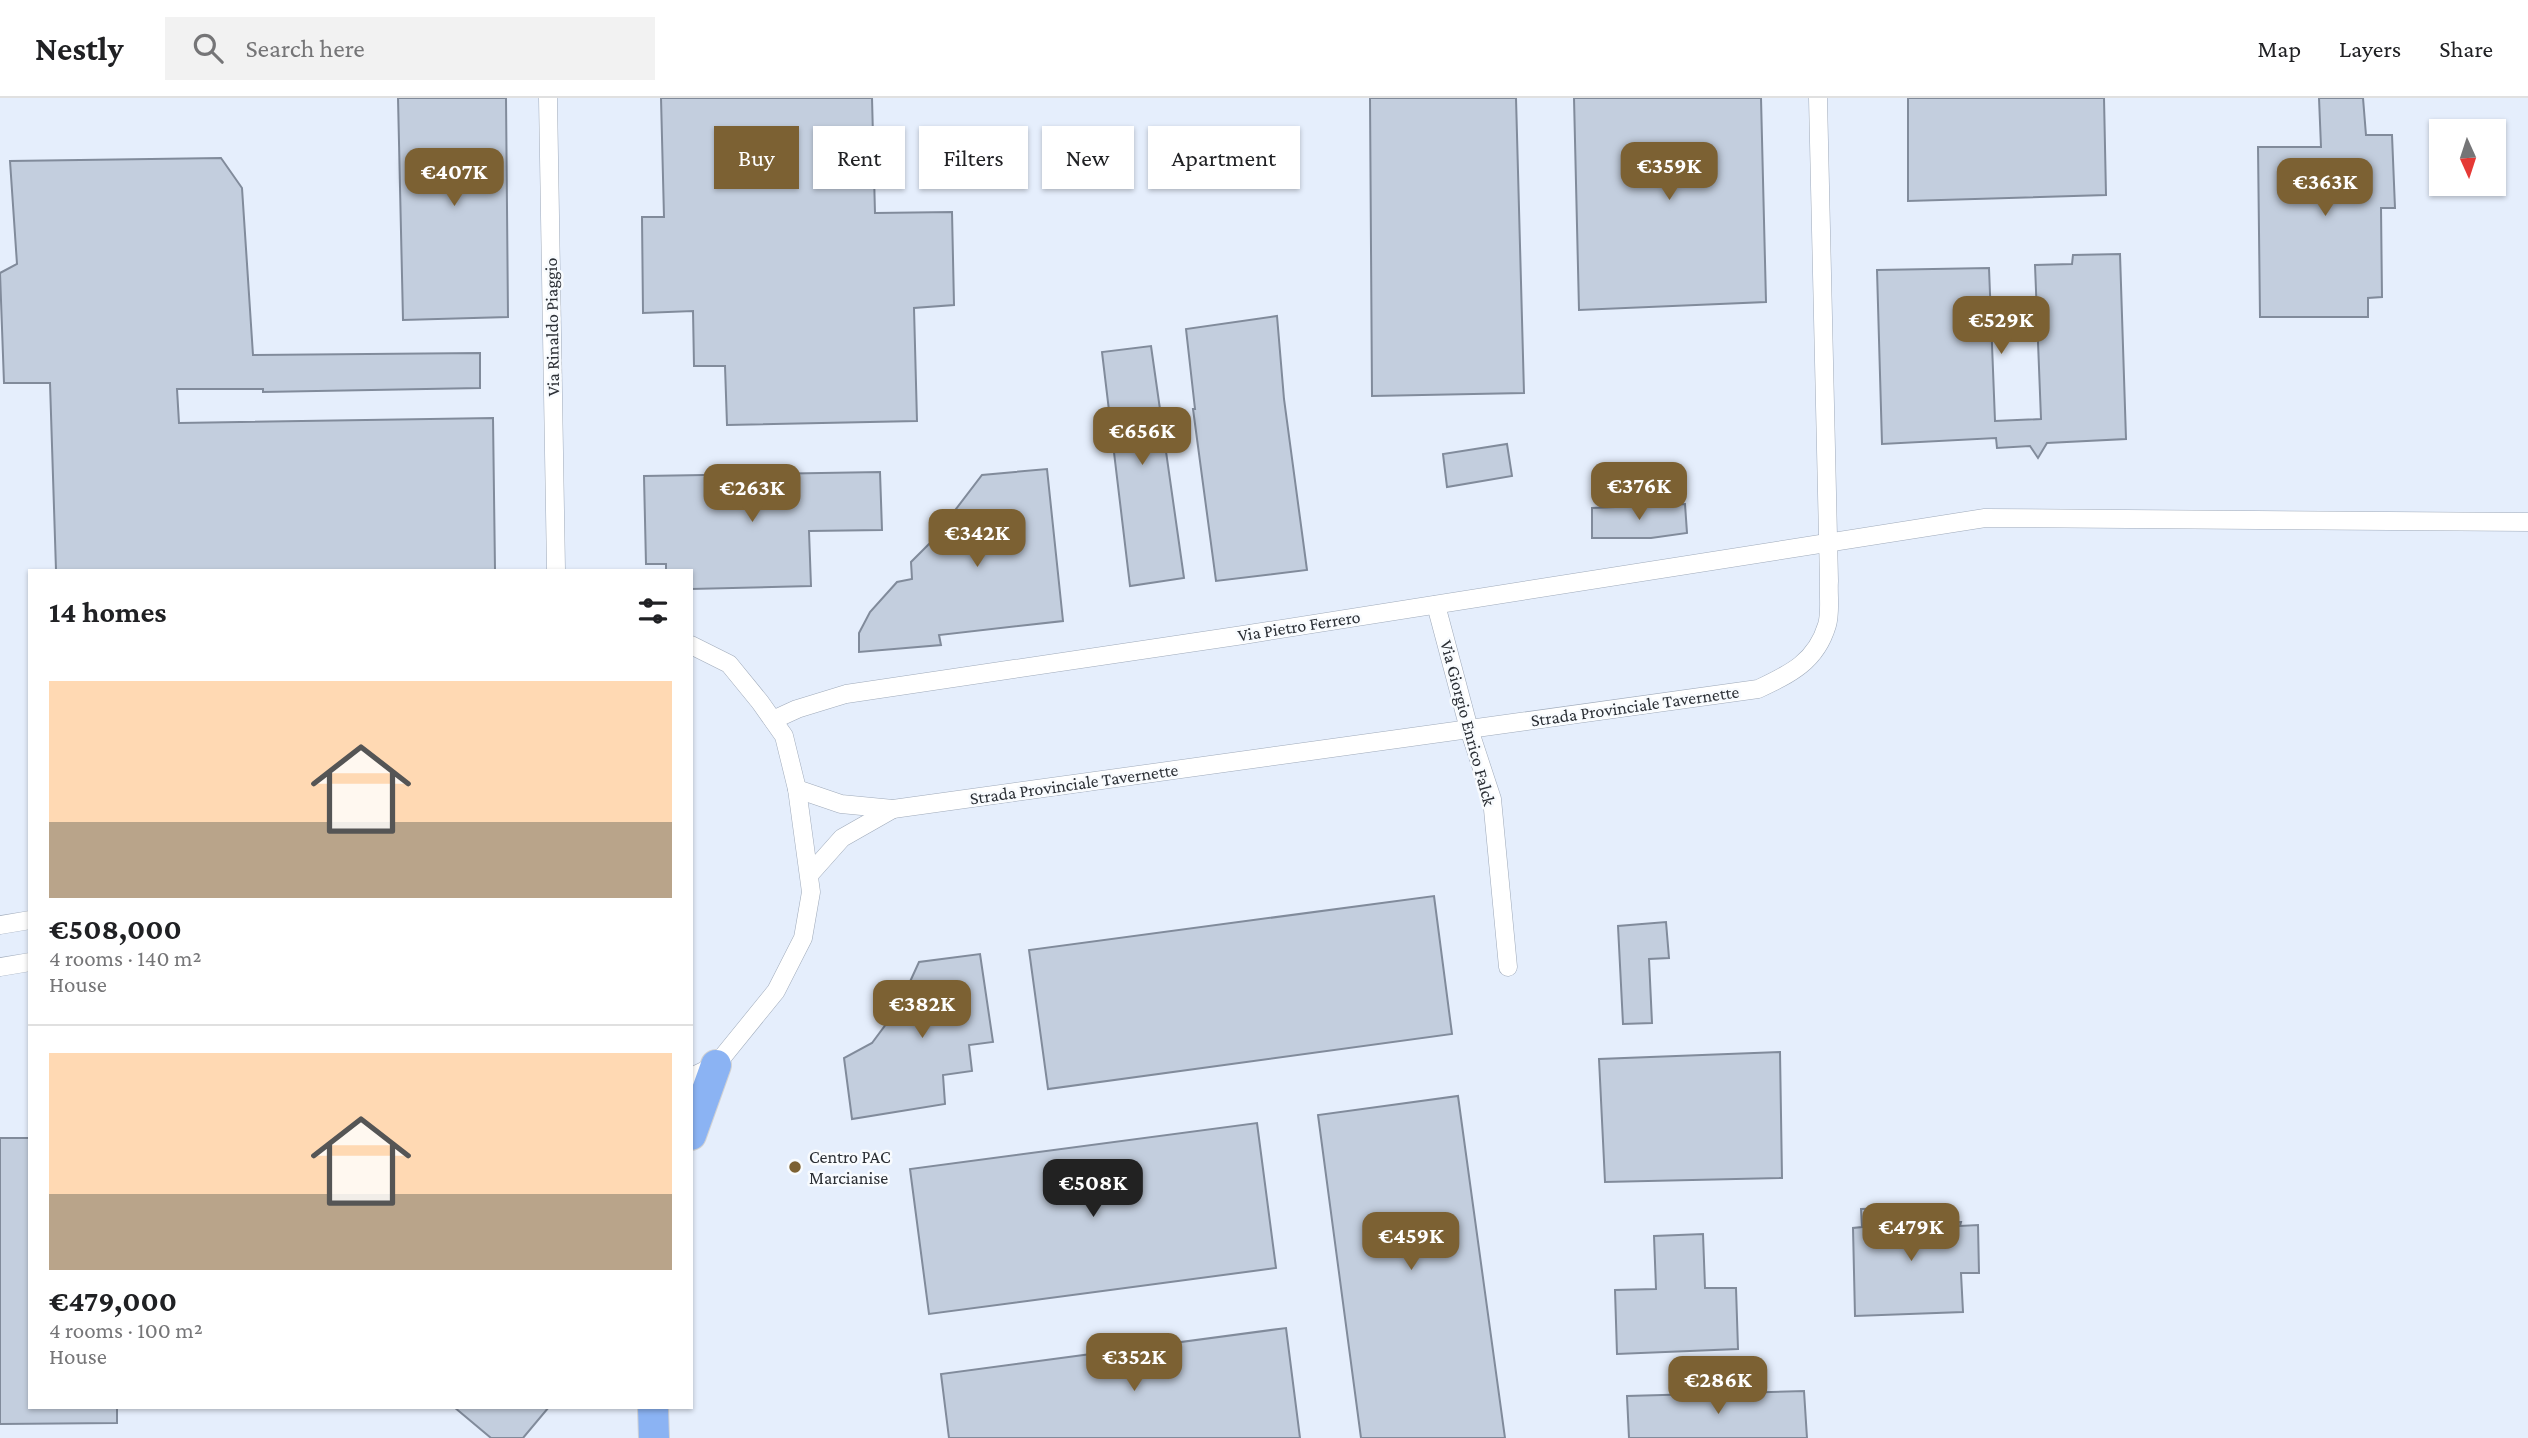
<!DOCTYPE html>
<html lang="en">
<head>
<meta charset="utf-8">
<style>
  body { margin:0; font-family:"Crimson Pro",serif; background:#f2f2f2; color:#202124; height:100vh; display:flex; flex-direction:column; font-size:26px; white-space:nowrap }
  * { box-sizing:border-box; margin:0 }
  p { font-size:23px; color:#757577 }
  .icon { flex:none; width:38px; height:38px; fill:none; stroke:currentColor; stroke-width:2; stroke-linecap:round; stroke-linejoin:round }
  .map { position:relative; flex:1; overflow:hidden }
  .drawer { position:absolute; left:28px; top:471px; width:665px; height:840px; display:flex; flex-direction:column; background:#fff; border-radius:0px; box-shadow:0 2px 5px #0004 }
  .drawer>* { flex:none }
  .top-card { position:absolute; left:714px; top:28px; width:665px; height:63px; display:flex; gap:14px }
  .needle { width:46px; rotate:177deg }
  .fabs { position:absolute; left:2429px; top:21px; display:grid; gap:14px }
  .fabs a { display:grid; place-items:center; width:77px; height:77px; border-radius:0px; background:#fff; box-shadow:0 2px 5px #0004; font-size:35px }
  .price { position:absolute; translate:-50% -60px; padding:0 16px; border-radius:14px; background:#7c6133; color:#fff; font-size:23px; line-height:46px; filter:drop-shadow(0 2px 4px #0008) }
  .price::after { content:''; position:absolute; left:50%; top:42px; width:21px; height:16px; margin-left:-10px; background:inherit; clip-path:polygon(0 0,100% 0,50% 100%) }
  .price.current { background:#222; color:#fff }
  ul { padding:0; list-style:none }
  li { display:grid; align-content:center; gap:14px; height:371px; padding:0 21px }
  li+li { border-top:2px solid #e0e0e0 }
  li span { display:grid; place-items:center; height:217px; border-radius:0px; color:#555 }
  li>.icon { margin-inline-start:auto }
  span .icon { width:126px; height:126px; fill:#fffc; stroke-width:1 }
  li b { font-size:30px }
  h2 { display:flex; justify-content:space-between; align-items:center; height:84px; padding:0 21px; font-size:30px }
  .tag { padding:0 24px; border-radius:0px; background:#fff; box-shadow:0 2px 5px #0004; font-size:24px; line-height:63px }
  .tag.current { background:#7c6133; color:#fff }
  header { display:flex; align-items:center; gap:42px; box-sizing:border-box; height:98px; padding:0 35px; background:#fff; border-bottom:2px solid #e0e0e0 }
  header strong { font-size:33px }
  nav { display:flex; gap:38px; margin-inline-start:auto; font-size:24px }
  .search { width:490px; height:63px; background:#f2f2f2; display:flex; align-items:center; gap:18px; box-sizing:border-box; padding:0 24px; border-radius:0px; color:#757577; font-size:26px }
  .map>svg:first-child { display:block }
  .building { fill:#c3cede; stroke:#818b9b; stroke-width:2 }
  .lines { fill:none; stroke-linecap:round; stroke-linejoin:round }
  .minor-casing { stroke:#9faaba; stroke-width:19 }
  .trunk-casing { stroke:#d0d1d3; stroke-width:32 }
  .minor { stroke:#fff; stroke-width:18 }
  .trunk { stroke:#8bb3f3; stroke-width:30 }
  .poi-dot { fill:#7c6133; stroke:#f8fbfe; stroke-width:2.5 }
  .labels { text-anchor:middle; stroke-width:5; stroke-linejoin:round; paint-order:stroke }
  .street-label { font-size:18px; fill:#2b2f35; stroke:#f8fbfe }
  .poi-label { font-size:18px; fill:#2b2f35; stroke:#f8fbfe; text-anchor:start }
</style>
</head>
<body>
<header>
<strong>Nestly</strong>
<div class="search"><svg class="icon" aria-label="search" viewBox="0 0 24 24"><circle cx="10" cy="10" r="6"/><path d="M15 15l6 6"/></svg>Search here</div>
<nav><a>Map</a><a>Layers</a><a>Share</a></nav>
</header>
<div class="map">
<svg width="2528" height="1340" viewBox="0 0 2528 1340">
  <rect width="100%" height="100%" fill="#e5eefc"/>
  <g class="building">
    <path d="M398,0H506L508,219L403,222Z"/>
    <path d="M661,0H872L875,115L952,114L954,207L914,210L917,323L727,327L725,268H694L693,213L643,215L642,119H664Z"/>
    <path d="M1370,0H1516L1524,295L1372,298Z"/>
    <path d="M1574,0H1761L1766,204L1579,212Z"/>
    <path d="M1908,0H2104L2106,97L1908,103Z"/>
    <path d="M2319,0H2363L2366,37H2392L2395,110H2381L2382,199L2368,200V219H2260L2258,49H2321Z"/>
    <path d="M221,60L242,90L253,257L480,255V290L263,294V291H177L179,325L493,320L495,472H56L50,285H4L0,175L17,166L10,63Z"/>
    <path d="M2120,156L2126,341L2047,345L2038,360L2030,348L1997,350L1996,340L1882,346L1877,172L1989,170L1995,323L2041,321L2035,167L2072,166L2073,157Z"/>
    <path d="M1277,218L1284,301L1307,472L1216,483L1193,311H1195L1186,231Z"/>
    <path d="M1151,248L1184,480L1130,488L1102,254Z"/>
    <path d="M1507,346L1512,378L1447,389L1443,356Z"/>
    <path d="M1047,371L1063,523L939,537L941,547L859,554V535L870,514L897,484L912,481L911,464L930,445L982,377Z"/>
    <path d="M880,374L882,432L809,433L811,488L691,491V472H666V466H646L644,378Z"/>
    <path d="M1685,406L1687,435L1651,440H1592V410Z"/>
    <path d="M1434,798L1452,936L1048,991L1029,852Z"/>
    <path d="M1666,824L1669,860L1649,861L1652,925L1623,926L1618,828Z"/>
    <path d="M980,856L993,944L969,947L972,973L943,977L945,1006L852,1021L844,960L872,945L898,910L919,864Z"/>
    <path d="M1780,954L1782,1080L1605,1084L1599,961Z"/>
    <path d="M1458,998L1505,1340H1361L1318,1017Z"/>
    <path d="M1257,1025L1276,1170L929,1216L910,1071Z"/>
    <path d="M0,1040H30V1309H117V1325L0,1326Z"/>
    <path d="M1922,1109L1924,1125L1961,1124L1960,1128L1978,1127L1979,1175H1961L1963,1214L1855,1218L1853,1130L1862,1129L1861,1111Z"/>
    <path d="M1703,1136L1705,1190H1736L1738,1251L1617,1256L1615,1192L1656,1191L1654,1138Z"/>
    <path d="M1286,1230L1300,1340H949L941,1276Z"/>
    <path d="M1804,1293L1807,1340H1629L1627,1298Z"/>
    <path d="M454,1309H549L523,1340H491Z"/>
  </g>
  <g class="lines">
    <defs>
      <g id="minor">
        <path d="M548,0L556,472"/>
        <path d="M1436,507L1469,631L1492,701L1508,869"/>
        <path d="M691,547L729,566L760,604L784,638L797,691L811,794L803,840L776,893L716,967L691,979"/>
        <path d="M773,622L797,611L846,596L1243,537L1985,420L2528,424"/>
        <path d="M797,691L841,706L893,711L1758,591C1790,576 1816,564 1827,527C1831,514 1828,497 1829,483L1818,0"/>
        <path d="M810,776L842,740L893,711"/>
        <path d="M0,827L30,822"/>
        <path d="M0,869L30,864"/>
      </g>
      <g id="trunk">
        <path d="M691,1037L716,967"/>
        <path d="M653,1309L654,1340"/>
      </g>
    </defs>
    <use href="#minor" class="minor-casing"/>
    <use href="#trunk" class="trunk-casing"/>
    <use href="#minor" class="minor"/>
    <use href="#trunk" class="trunk"/>
  </g>
  <circle class="poi-dot" cx="795" cy="1069" r="7"/>
  <g class="labels">
    <g class="street-label">
      <text transform="translate(552 229) rotate(-91)" y="6">Via Rinaldo Piaggio</text>
      <text transform="translate(1299 528) rotate(-9)" y="6">Via Pietro Ferrero</text>
      <text transform="translate(1635 608) rotate(-8)" y="6">Strada Provinciale Tavernette</text>
      <text transform="translate(1468 625) rotate(75)" y="6">Via Giorgio Enrico Falck</text>
      <text transform="translate(1074 686) rotate(-8)" y="6">Strada Provinciale Tavernette</text>
    </g>
    <g class="poi-label">
      <text x="809" y="1065">Centro PAC<tspan x="809" dy="21">Marcianise</tspan></text>
    </g>
  </g>
</svg>
<div class="fabs">
<a><svg class="needle" viewBox="-14 -14 28 28"><path d="M0-13l5 13h-10z" fill="#e53935"/><path d="M0 13l5-13h-10z" fill="#757577"/></svg></a>
</div>
<b class="price" style="left:1669px;top:104px">€359K</b>
<b class="price" style="left:454px;top:110px">€407K</b>
<b class="price" style="left:2325px;top:120px">€363K</b>
<b class="price" style="left:2001px;top:258px">€529K</b>
<b class="price" style="left:1142px;top:369px">€656K</b>
<b class="price" style="left:1639px;top:424px">€376K</b>
<b class="price" style="left:752px;top:426px">€263K</b>
<b class="price" style="left:977px;top:471px">€342K</b>
<b class="price" style="left:922px;top:942px">€382K</b>
<b class="price current" style="left:1093px;top:1121px">€508K</b>
<b class="price" style="left:1911px;top:1165px">€479K</b>
<b class="price" style="left:1411px;top:1174px">€459K</b>
<b class="price" style="left:1134px;top:1295px">€352K</b>
<b class="price" style="left:1718px;top:1318px">€286K</b>
<div class="top-card">
<a class="tag current">Buy</a>
<a class="tag">Rent</a>
<a class="tag">Filters</a>
<a class="tag">New</a>
<a class="tag">Apartment</a>
</div>
<section class="drawer">
<h2>14 homes<svg class="icon" aria-label="filters" viewBox="0 0 24 24"><path d="M4 7h16M4 17h16"/><circle cx="9" cy="7" r="2"/><circle cx="15" cy="17" r="2"/></svg></h2>
<ul>
<li><span style="background:linear-gradient(#ffd9b3 65%,#b9a48a 0)"><svg class="icon" aria-label="home" viewBox="0 0 24 24"><path d="M3 11l9-7 9 7M6 9v11h12V9"/></svg></span><div><b>€508,000</b><p>4 rooms · 140 m²</p><p>House</p></div></li>
<li><span style="background:linear-gradient(#ffd9b3 65%,#b9a48a 0)"><svg class="icon" aria-label="home" viewBox="0 0 24 24"><path d="M3 11l9-7 9 7M6 9v11h12V9"/></svg></span><div><b>€479,000</b><p>4 rooms · 100 m²</p><p>House</p></div></li>
</ul>
</section>
</div>
</body>
</html>
